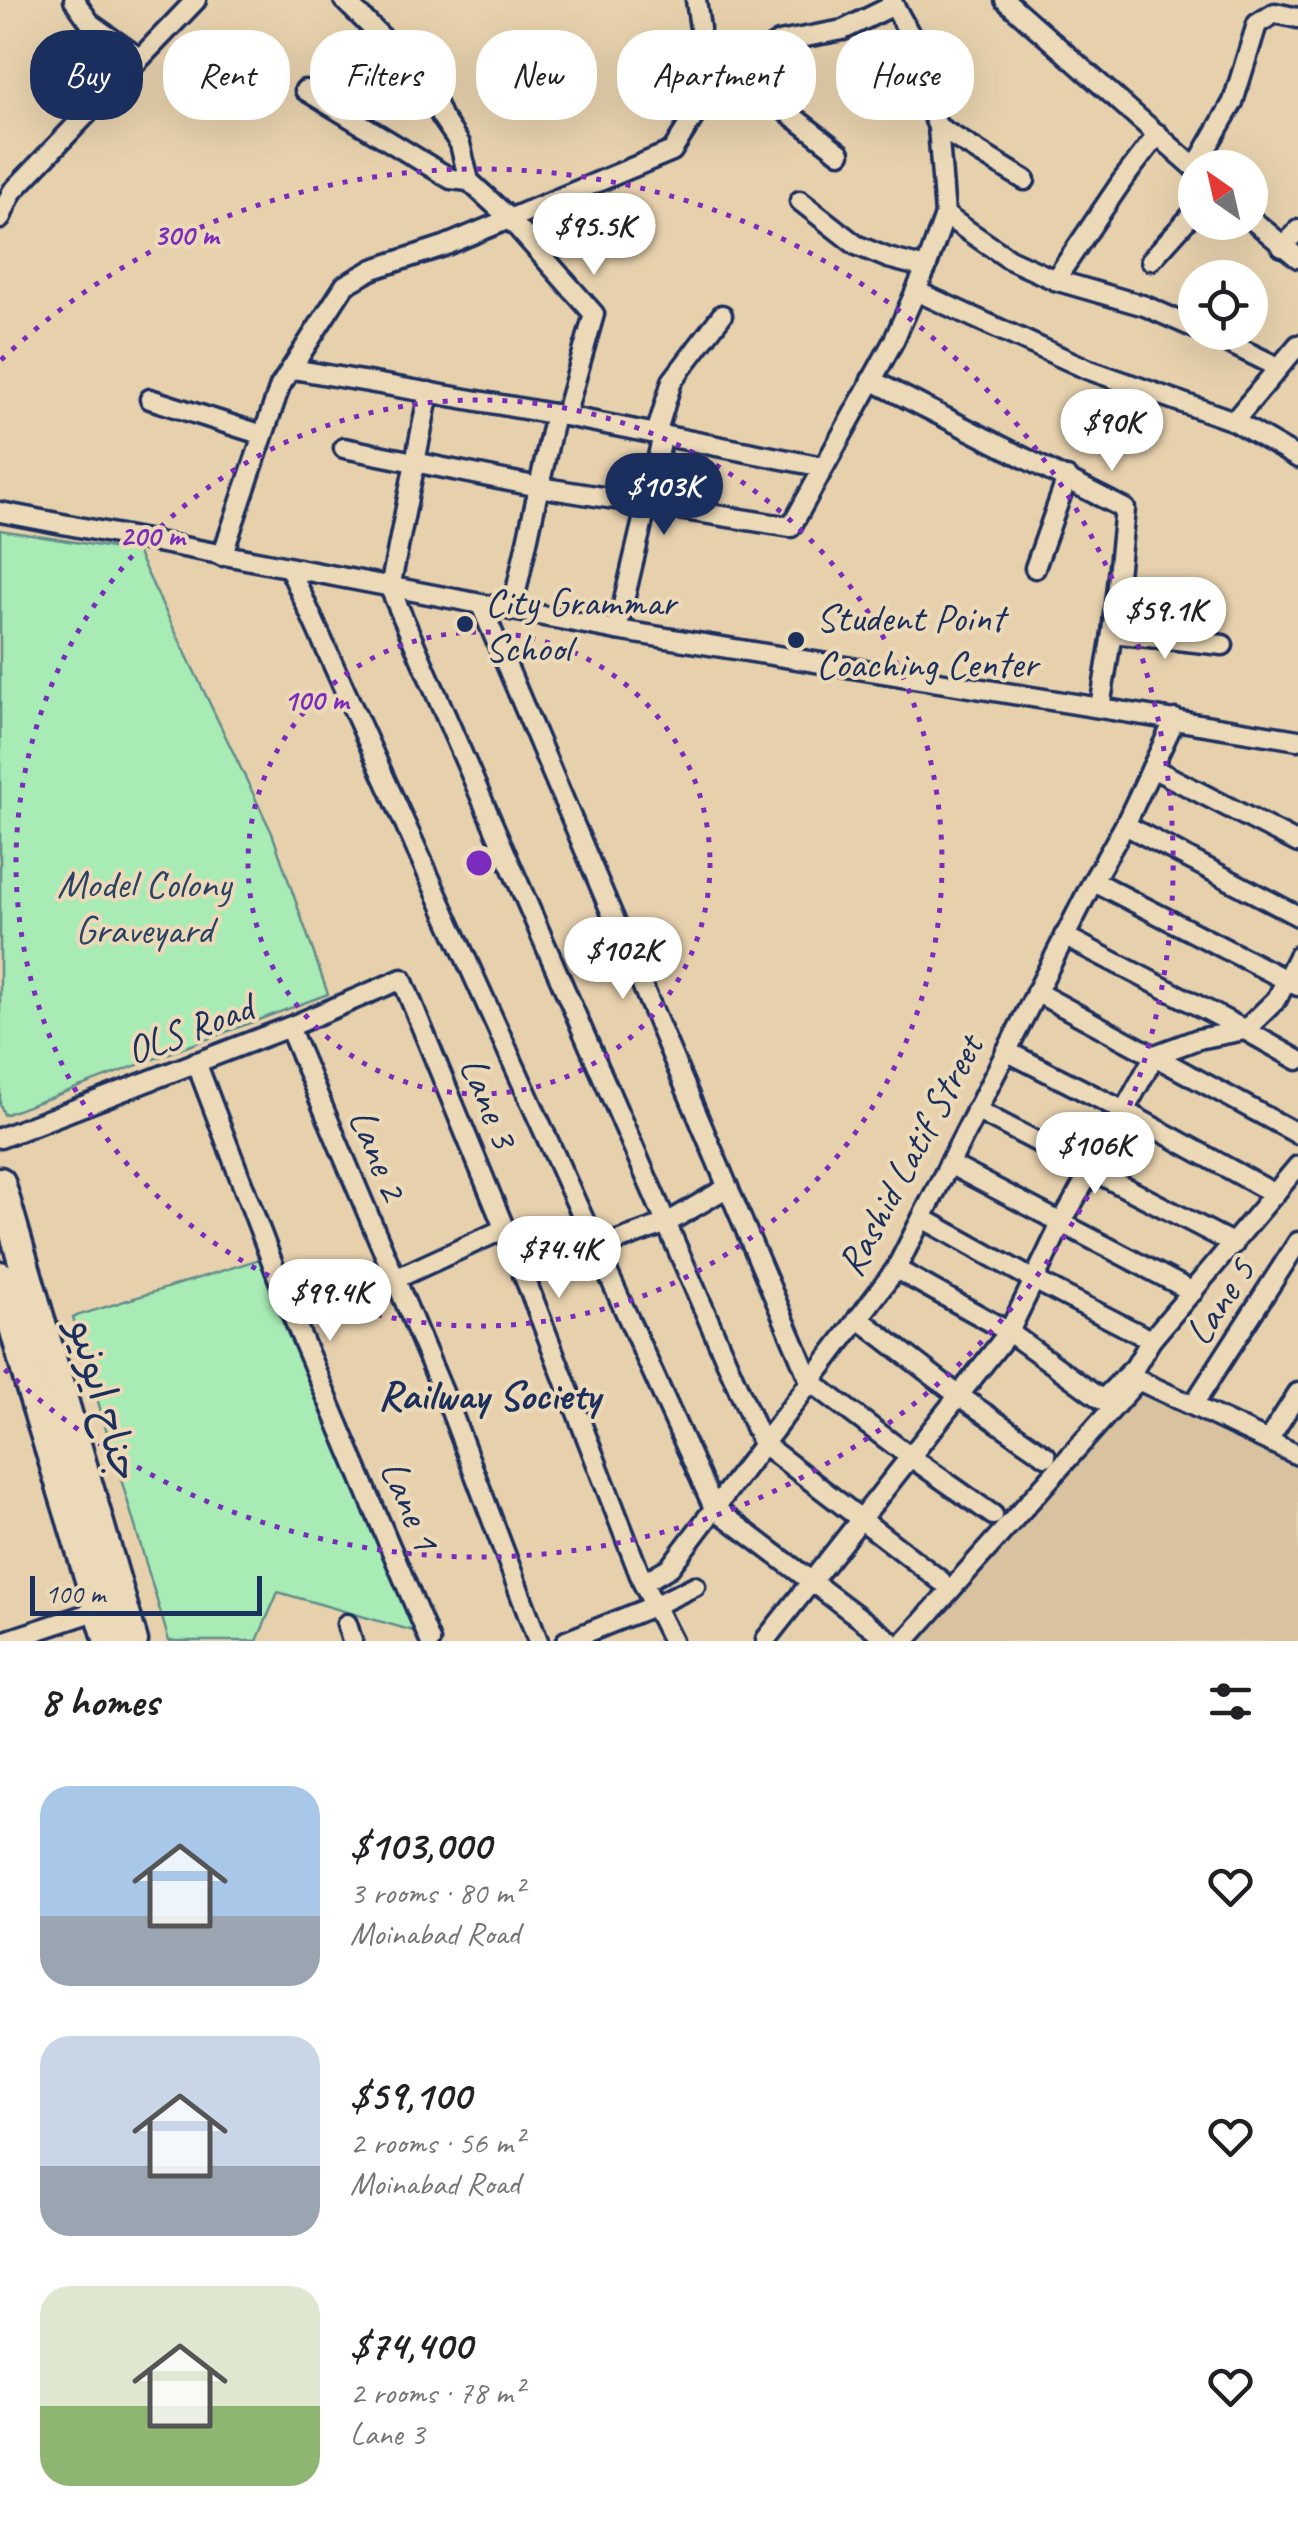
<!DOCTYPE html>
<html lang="en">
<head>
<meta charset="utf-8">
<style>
  body { margin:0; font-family:Caveat,"Playpen Sans Arabic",sans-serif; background:#f6f6f6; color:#202124; height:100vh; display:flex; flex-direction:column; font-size:38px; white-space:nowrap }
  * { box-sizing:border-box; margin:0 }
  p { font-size:32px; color:#757577 }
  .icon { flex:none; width:55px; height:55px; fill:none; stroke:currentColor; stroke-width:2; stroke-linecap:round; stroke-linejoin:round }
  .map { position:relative; height:1641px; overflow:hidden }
  .sheet { display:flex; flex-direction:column; background:#fff; flex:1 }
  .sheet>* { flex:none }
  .guide { position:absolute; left:30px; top:30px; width:1240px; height:90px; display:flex; gap:20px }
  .needle { width:65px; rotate:326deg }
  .fabs { position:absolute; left:1178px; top:150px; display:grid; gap:20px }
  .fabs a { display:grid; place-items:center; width:90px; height:90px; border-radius:50%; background:#fff; box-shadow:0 10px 40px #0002; font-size:50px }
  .scale { position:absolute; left:30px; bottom:25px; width:232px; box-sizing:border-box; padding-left:10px; border:5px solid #1b2f5e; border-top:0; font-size:28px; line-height:35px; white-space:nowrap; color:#1b2f5e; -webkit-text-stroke:8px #ecd9b7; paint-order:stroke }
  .price { position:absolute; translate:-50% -85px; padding:0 22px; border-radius:35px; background:#fff; color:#222; font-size:32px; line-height:65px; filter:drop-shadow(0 2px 5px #0008) }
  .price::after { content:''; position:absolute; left:50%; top:60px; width:30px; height:22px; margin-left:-15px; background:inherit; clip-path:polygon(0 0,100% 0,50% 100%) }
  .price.on { background:#1b2f5e; color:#fff }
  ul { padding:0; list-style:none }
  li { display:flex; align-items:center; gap:30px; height:250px; padding:0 40px }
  li span { display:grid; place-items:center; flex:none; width:280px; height:200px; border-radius:30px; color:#555 }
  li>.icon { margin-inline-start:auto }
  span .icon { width:120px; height:120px; fill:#fffc; stroke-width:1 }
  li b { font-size:42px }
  h2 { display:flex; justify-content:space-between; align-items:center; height:120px; padding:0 40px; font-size:42px }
  .tag { padding:0 35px; border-radius:40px; background:#fff; box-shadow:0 10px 40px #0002; font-size:35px; line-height:90px }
  .tag.on { background:#1b2f5e; color:#fff }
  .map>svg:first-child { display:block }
  .built { fill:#d9c29f }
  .green { fill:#a8ebb5; stroke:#628d8a; stroke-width:2.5 }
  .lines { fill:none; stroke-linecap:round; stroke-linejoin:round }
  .minor-casing { stroke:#1b2f5e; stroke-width:25 }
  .trunk-casing { stroke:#1b2f5e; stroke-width:35 }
  .minor { stroke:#ecd9b7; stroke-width:18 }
  .trunk { stroke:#ecd9b7; stroke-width:28 }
  .ring { fill:none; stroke:#7b2cbf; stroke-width:5; stroke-dasharray:5 10 }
  .poi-dot { fill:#1b2f5e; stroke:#ecd9b7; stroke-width:4 }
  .labels { text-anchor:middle; stroke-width:8; stroke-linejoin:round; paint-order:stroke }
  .poi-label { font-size:40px; fill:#1b2f5e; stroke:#ecd9b7; text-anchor:start }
  .park-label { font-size:40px; fill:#294267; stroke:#ecd9b7 }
  .street-label { font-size:40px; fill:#1b2f5e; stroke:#ecd9b7 }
  .neighbourhood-label { font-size:42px; font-weight:bold; fill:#1b2f5e; stroke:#ecd9b7 }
  .centre { fill:#7b2cbf; stroke:#ecd9b7; stroke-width:5 }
  .ring-label { font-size:30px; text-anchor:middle; font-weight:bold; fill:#7b2cbf; stroke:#ecd9b7; stroke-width:8; stroke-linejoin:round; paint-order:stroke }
</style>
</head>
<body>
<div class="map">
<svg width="1298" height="1641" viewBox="0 0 1298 1641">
  <rect width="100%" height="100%" fill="#e7d1ad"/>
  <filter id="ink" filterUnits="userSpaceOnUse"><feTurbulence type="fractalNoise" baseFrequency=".01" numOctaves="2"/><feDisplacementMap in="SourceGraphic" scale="20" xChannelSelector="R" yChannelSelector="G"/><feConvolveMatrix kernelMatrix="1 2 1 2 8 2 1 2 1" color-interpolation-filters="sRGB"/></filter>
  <g filter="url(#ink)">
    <path class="built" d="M1136,1371L1298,1446V1641H896Z"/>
    <g class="green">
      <path d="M0,530L137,552L272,833L328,994L4,1115L0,1104Z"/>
      <path d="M263,1258L417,1632L278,1592L257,1641H169L73,1317Z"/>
    </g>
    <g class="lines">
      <defs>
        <g id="minor">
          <path d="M74,0L91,24L139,58"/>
          <path d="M344,0L427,82L441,116L460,144L469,181L508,217L594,314L565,416"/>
          <path d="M696,0L700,28L696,113"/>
          <path d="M891,0L913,40L910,63L938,127L1025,180"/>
          <path d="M1005,0L1195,168"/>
          <path d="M738,74L840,153"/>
          <path d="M305,90L451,179L469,181"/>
          <path d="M1195,168L1233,102L1257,24L1275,13L1298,18"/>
          <path d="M800,201L856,245L888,258L926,268"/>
          <path d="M945,215L1009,259L1055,280L1122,181L1158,134"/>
          <path d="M1250,218L1298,258"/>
          <path d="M0,219L12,192L196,0"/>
          <path d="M1282,247L1298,230"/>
          <path d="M1151,260L1195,211"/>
          <path d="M1055,280L1145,306L1195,328"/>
          <path d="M916,291L1087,369L1234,421L1298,458"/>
          <path d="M1206,332L1278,367"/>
          <path d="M293,369L565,416L823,467"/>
          <path d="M871,380L1125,509L1112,633L1100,707"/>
          <path d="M429,392L390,588L762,1443L941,1581"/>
          <path d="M150,399L263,435"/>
          <path d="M1234,421L1298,345"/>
          <path d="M656,434L672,381L722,315"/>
          <path d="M344,448L539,487L791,527L894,340L926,268L945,215L938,127"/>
          <path d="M0,512L617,630L1298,740"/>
          <path d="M222,556L280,386L345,285L373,269L444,246L672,151L696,113L759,55L779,42L843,30L892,6"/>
          <path d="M1035,568L1067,478"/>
          <path d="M290,569L714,1508L889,1640"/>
          <path d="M481,605L810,1381L909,1456L993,1515"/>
          <path d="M512,610L555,414"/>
          <path d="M617,630L663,435"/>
          <path d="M1112,633L1223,645"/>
          <path d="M1152,768L1298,843"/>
          <path d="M1125,825L1298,916"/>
          <path d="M1093,881L1298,986"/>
          <path d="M1064,936L1245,1030L1298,1060"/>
          <path d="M1036,992L1298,1134"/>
          <path d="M289,1027L451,1411L538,1641"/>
          <path d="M1006,1051L1124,1111L1275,1194"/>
          <path d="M196,1062L293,1317L430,1641"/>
          <path d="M976,1110L1234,1244"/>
          <path d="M0,1138L289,1027L402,979L528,1286L643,1583L672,1641"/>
          <path d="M949,1164L1193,1292"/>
          <path d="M922,1218L1034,1280L1151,1340"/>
          <path d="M896,1269L1009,1332L1102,1400L1135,1367L1151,1340L1298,1166"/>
          <path d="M523,1275L667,1223L728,1187"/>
          <path d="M293,1317L393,1280L504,1229"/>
          <path d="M858,1318L958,1395L1046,1456"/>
          <path d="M1199,1396L1298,1242"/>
          <path d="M1274,1431L1298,1393"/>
          <path d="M643,1583L670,1567L896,1269L1093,881L1125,825L1175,719"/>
          <path d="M347,1624L352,1641"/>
          <path d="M766,1639L1009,1332L1062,1222L1155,1055L1198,1039L1245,1030L1277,999L1298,956"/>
          <path d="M5,1641L99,1610"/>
          <path d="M566,1641L656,1605L695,1586"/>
          <path d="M905,1641L1138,1380L1298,1455"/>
        </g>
        <g id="trunk">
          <path d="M0,1182L133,1641"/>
          <path d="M0,1276L30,1385L109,1641"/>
        </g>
      </defs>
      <use href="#minor" class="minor-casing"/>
      <use href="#trunk" class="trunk-casing"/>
      <use href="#minor" class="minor"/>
      <use href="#trunk" class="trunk"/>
    </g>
  </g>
  <g class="ring">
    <circle cx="479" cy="863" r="231"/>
    <circle cx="479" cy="863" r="463"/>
    <path d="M1 360A694 694 0 1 1 1 1366"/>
  </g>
  <g class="poi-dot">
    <circle cx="465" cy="624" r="10"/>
    <circle cx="796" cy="640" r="10"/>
  </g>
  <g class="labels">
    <g class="poi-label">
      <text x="485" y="615">City Grammar<tspan x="485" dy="46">School</tspan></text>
      <text x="816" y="631">Student Point<tspan x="816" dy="46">Coaching Center</tspan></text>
    </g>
    <g class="park-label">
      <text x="144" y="897">Model Colony<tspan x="144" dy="46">Graveyard</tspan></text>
    </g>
    <g class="street-label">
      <text transform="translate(189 1028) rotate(-21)" y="14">OLS Road</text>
      <text transform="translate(490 1102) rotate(68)" y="14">Lane 3</text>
      <text transform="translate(379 1154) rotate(68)" y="14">Lane 2</text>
      <text transform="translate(909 1155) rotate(-62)" y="14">Rashid Latif Street</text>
      <text transform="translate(1219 1301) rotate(-57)" y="14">Lane 5</text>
      <text transform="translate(105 1400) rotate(74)" y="14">جناح ایونیو</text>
      <text transform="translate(411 1505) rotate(67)" y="14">Lane 1</text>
    </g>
    <g class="neighbourhood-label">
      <text x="489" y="1409">Railway Society</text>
    </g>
  </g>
  <circle cx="479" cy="863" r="15" class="centre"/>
  <g class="ring-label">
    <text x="186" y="245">300 m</text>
    <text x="152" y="546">200 m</text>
    <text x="316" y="710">100 m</text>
  </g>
</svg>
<div class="fabs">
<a><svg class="needle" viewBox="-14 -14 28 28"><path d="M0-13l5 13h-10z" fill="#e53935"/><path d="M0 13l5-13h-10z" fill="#757577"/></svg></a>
<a><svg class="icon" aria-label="locate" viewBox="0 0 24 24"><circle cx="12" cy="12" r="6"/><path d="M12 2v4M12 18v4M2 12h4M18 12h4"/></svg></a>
</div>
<div class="scale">100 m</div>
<b class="price" style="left:594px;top:278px">$95.5K</b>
<b class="price" style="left:1112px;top:474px">$90K</b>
<b class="price on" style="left:664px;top:538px">$103K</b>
<b class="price" style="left:1165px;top:662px">$59.1K</b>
<b class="price" style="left:623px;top:1002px">$102K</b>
<b class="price" style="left:1095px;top:1197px">$106K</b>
<b class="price" style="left:559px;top:1301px">$74.4K</b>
<b class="price" style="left:330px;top:1344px">$99.4K</b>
<div class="guide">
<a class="tag on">Buy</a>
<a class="tag">Rent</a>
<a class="tag">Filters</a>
<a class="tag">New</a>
<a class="tag">Apartment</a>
<a class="tag">House</a>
</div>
</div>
<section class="sheet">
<h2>8 homes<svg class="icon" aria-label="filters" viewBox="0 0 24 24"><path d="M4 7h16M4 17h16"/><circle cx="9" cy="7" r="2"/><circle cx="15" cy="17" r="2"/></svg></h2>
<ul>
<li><span style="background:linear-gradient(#a9c7e8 65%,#9aa5b1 0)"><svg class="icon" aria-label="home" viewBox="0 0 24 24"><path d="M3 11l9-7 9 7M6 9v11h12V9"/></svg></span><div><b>$103,000</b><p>3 rooms · 80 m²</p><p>Moinabad Road</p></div><svg class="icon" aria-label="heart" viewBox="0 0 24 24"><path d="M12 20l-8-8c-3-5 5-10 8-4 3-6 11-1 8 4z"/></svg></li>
<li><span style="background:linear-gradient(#c9d6e8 65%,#9aa5b1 0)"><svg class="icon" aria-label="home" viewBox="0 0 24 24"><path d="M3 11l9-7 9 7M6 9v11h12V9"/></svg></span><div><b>$59,100</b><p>2 rooms · 56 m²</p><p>Moinabad Road</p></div><svg class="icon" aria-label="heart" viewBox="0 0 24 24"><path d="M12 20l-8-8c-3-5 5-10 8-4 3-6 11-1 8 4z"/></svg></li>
<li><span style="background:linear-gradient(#dfe7d0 60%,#8fb573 0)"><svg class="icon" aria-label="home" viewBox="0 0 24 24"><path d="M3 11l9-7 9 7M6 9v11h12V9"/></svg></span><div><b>$74,400</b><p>2 rooms · 78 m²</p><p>Lane 3</p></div><svg class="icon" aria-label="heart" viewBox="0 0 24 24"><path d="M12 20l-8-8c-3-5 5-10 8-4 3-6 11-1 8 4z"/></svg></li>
</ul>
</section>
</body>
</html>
